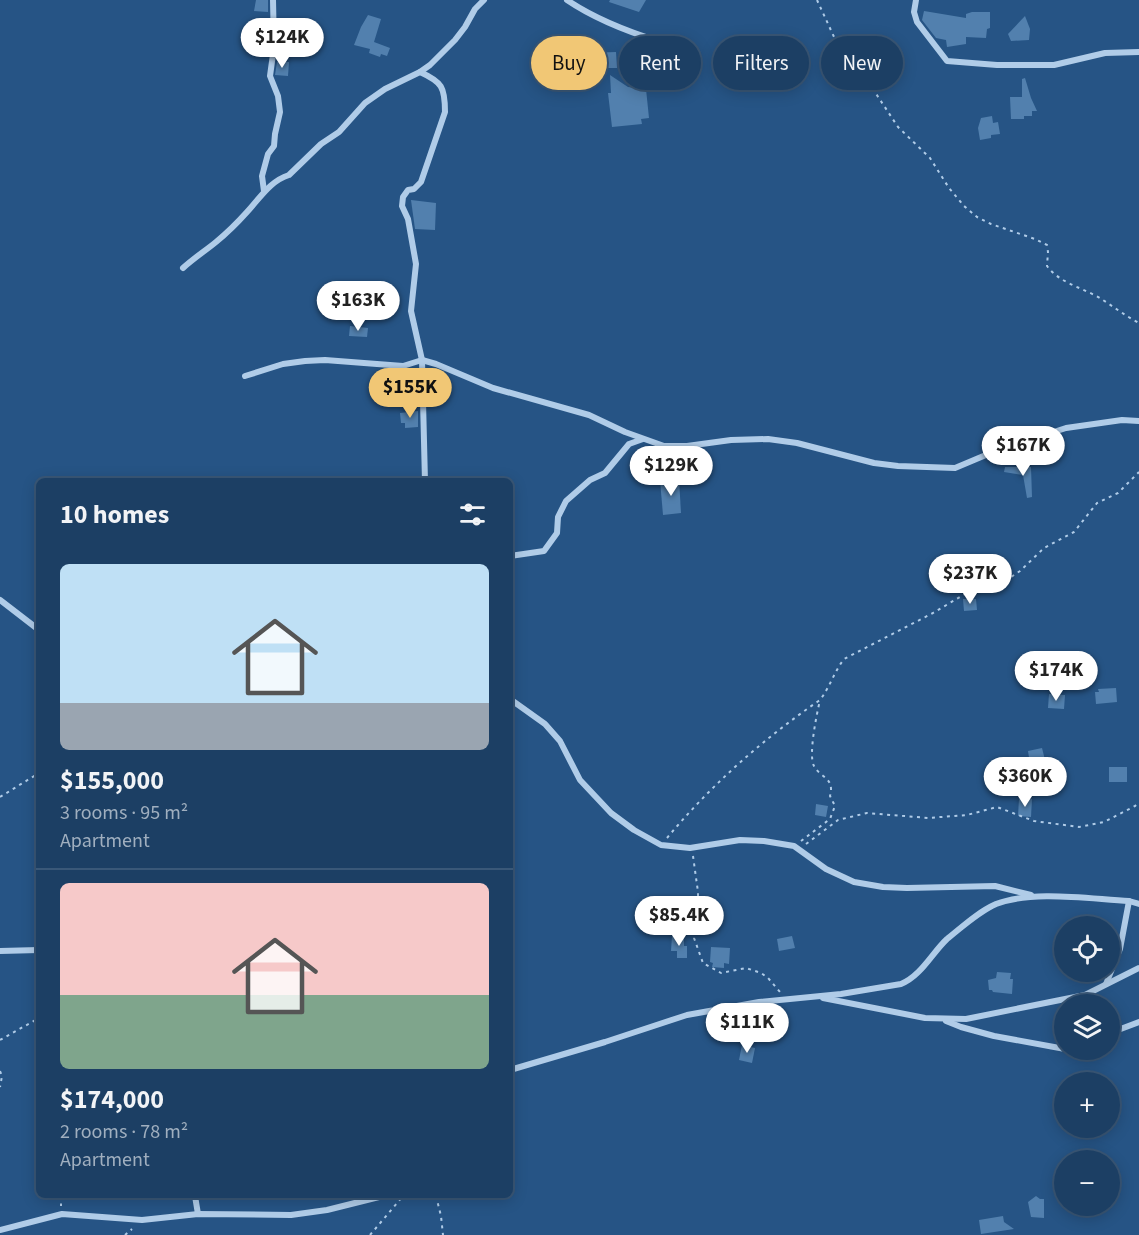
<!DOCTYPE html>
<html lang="en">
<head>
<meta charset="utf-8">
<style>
  body { margin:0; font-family:"Source Sans 3",sans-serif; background:#294a6d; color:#f1f3f6; height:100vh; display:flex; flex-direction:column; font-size:22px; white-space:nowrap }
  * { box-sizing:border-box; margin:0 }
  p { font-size:20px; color:#a0afbf }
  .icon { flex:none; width:33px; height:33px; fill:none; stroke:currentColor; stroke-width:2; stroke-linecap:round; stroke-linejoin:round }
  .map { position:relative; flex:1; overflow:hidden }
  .sheet { position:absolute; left:36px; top:478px; width:477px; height:720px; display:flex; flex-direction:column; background:#1c3f64; border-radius:9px; box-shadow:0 3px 15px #0003,0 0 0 2px #3a5878 }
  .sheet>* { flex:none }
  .banner { position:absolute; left:531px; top:36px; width:518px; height:54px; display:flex; gap:12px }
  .buttons { position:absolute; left:1054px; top:916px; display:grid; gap:12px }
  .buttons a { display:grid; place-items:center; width:66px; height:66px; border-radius:50%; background:#1c3f64; box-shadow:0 3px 15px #0003,0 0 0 2px #3a5878; font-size:30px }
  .price { position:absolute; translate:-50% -51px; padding:0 14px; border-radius:21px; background:#fff; color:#222; font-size:20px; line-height:39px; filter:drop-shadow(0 2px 3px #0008) }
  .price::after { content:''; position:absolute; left:50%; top:36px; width:18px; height:14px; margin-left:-9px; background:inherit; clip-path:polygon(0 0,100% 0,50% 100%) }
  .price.current { background:#f1c775; color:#111 }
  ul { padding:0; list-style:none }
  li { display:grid; align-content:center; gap:12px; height:318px; padding:0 24px }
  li+li { border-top:2px solid #3a5878 }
  li span { display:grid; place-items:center; height:186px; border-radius:9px; color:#555 }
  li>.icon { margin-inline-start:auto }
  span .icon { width:108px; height:108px; fill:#fffc; stroke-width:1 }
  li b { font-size:26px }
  h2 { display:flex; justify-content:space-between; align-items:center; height:72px; padding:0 24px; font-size:26px }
  .pill { padding:0 21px; border-radius:27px; background:#1c3f64; box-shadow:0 3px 15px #0003,0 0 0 2px #3a5878; font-size:21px; line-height:54px }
  .pill.current { background:#f1c775; color:#111 }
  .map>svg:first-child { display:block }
  .building { fill:#5280ae }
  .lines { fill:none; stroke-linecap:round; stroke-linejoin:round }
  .path { stroke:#b0cce8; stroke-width:2; stroke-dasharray:3 4.5; stroke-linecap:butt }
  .street { stroke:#b0cce8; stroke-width:6 }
</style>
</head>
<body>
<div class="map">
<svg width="1139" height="1235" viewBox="0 0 1139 1235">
  <rect width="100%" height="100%" fill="#265485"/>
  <g class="building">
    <path d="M256,0H268V12L254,11Z"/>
    <path d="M610,0H646L639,12L609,2Z"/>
    <path d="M924,11L966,18V14L972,12H990V28L987,29L986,38L966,37V44L947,47L946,40L936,38L922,20Z"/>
    <path d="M368,15L381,19L374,42L390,48L387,56L381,54L380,57L369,53L370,49L354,45L361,27Z"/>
    <path d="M1025,16L1030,29L1029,40L1011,41L1008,34Z"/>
    <path d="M258,29H268L269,44H258Z"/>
    <path d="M616,52L617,68H588V53Z"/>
    <path d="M277,62H289L288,76L275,75Z"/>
    <path d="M610,75L628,87L646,89L649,118L641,119L642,124L612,127L608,93H611Z"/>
    <path d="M1025,78L1031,98L1037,111H1032V116H1024V119H1011L1010,97H1022V79Z"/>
    <path d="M992,116L993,123L998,122L1000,134L991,135V138L980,140L978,128L981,118Z"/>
    <path d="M411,200L436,203L435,230L415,229Z"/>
    <path d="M350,326L368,328L367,337L349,336Z"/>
    <path d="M418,411V427L405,428V423H401L400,413Z"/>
    <path d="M1005,467H1031L1032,497L1027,498L1023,475L1004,472Z"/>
    <path d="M679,479L681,513L663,515L660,480Z"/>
    <path d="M963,599H976L977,610L964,611Z"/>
    <path d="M1116,688L1117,702L1096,704L1095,692H1099L1098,689Z"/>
    <path d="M1049,694L1065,695L1064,709L1048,708Z"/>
    <path d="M1042,748L1045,760L1030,764L1028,751Z"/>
    <rect x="1109" y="767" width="18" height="15"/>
    <path d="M1019,799H1032L1031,817L1018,816Z"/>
    <path d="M816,804L828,806L826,817L815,815Z"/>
    <path d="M672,936L684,937V946H687V958H677V951H671Z"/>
    <path d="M792,936L795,948L779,951L777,939Z"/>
    <path d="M711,947L730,948L729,964L724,963V968L712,967L713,963L710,962Z"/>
    <path d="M997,972L1011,973L1010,979H1013L1012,994L993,992L992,990H989L988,980L996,978Z"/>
    <path d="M742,1045L755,1048L752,1063L739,1060Z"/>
    <path d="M1036,1196L1040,1199H1044V1218L1031,1217L1028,1202Z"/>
    <path d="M1003,1216L1004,1222L1014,1229L981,1234L979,1220Z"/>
  </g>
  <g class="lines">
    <g class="path">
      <path d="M817,0L835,39L844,52L865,77L898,127L930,158L949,188L964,206L977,217L991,224L1035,239L1047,245L1048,252L1047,266C1060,284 1085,288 1103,300C1115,308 1126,316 1139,323"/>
      <path d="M0,797L39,773"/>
      <path d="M667,838C711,785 763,739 820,700C830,687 834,672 844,659L933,613L990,579L1011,577L1020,571L1044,548L1074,532L1097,503L1118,493L1139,472"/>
      <path d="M801,841L830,819L835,806L830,796C835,777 820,778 814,766C808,755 817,713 820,700"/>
      <path d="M806,844L838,820L867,813L928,818L967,815L997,807L1034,821L1079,827L1104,822L1135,806L1139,802"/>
      <path d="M693,856L698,892V911L694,938L703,963L721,973L746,968L761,973L768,978L780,992"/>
      <path d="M0,1040L39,1018"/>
      <path d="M0,1071L2,1076L0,1087"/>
      <path d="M61,1196V1206"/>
      <path d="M436,1196L441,1216L443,1235"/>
      <path d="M125,1235L132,1229"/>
      <path d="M370,1235L403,1196"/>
    </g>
    <g class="street">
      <path d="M567,0C595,19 626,31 658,41"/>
      <path d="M916,0L914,12L917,22L947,61L997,65H1054L1105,53L1139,52"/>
      <path d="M420,72C442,82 445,87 445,112L421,182L414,189L408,190L403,197L402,206L408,219L416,264L411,311L422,360L425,482"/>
      <path d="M264,191L262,176L268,154L274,146L275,134L280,112L278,96L270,76L274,47L273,0"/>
      <path d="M183,268C194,258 205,251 216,242C227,233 238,222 247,212C260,198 270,181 289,175L321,144L339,132L365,103L385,89L420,72L430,65L455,40L465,27L475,9L484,0"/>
      <path d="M245,376L283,364L305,361L325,360L403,366L422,360L436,364L493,388L589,415L625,432L664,446H687L731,440L768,439L797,443L874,463L898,466L955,468L993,452L1066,428L1122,420L1139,421"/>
      <path d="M510,556L544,551L557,533L558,517L566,501L590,480L605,473L629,444L643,439"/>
      <path d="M0,600L39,630"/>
      <path d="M510,699L545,724L560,741L580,780L611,813L634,830L661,845L690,848L740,840L764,841L794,846L826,869L854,882L883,887L907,888L995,886L1031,895"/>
      <path d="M0,951L39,950"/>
      <path d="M1106,984L1120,949L1129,901"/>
      <path d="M823,998L925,1018L966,1019L1085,995L1139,968"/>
      <path d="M946,1021L961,1027L994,1036L1065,1049"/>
      <path d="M1110,1033L1139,1022"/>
      <path d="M510,1070L605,1042L687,1015L759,1002L841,994L901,984C921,976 932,953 947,939C962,927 978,912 996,904C1033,890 1089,899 1129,901L1139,904"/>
      <path d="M195,1196L198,1214"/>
      <path d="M0,1230L62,1214L142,1220L198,1214L291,1215L327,1210L383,1196"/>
    </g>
  </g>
</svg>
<div class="buttons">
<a><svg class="icon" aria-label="locate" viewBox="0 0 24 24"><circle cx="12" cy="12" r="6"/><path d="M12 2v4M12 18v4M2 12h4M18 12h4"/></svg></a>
<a><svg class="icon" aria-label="layers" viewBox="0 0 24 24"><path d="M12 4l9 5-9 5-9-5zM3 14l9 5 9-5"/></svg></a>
<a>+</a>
<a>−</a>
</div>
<b class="price" style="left:282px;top:69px">$124K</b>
<b class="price" style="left:358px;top:332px">$163K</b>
<b class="price current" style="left:410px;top:419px">$155K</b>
<b class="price" style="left:1023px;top:477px">$167K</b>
<b class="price" style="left:671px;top:497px">$129K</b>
<b class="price" style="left:970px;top:605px">$237K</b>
<b class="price" style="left:1056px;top:702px">$174K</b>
<b class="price" style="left:1025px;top:808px">$360K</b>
<b class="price" style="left:679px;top:947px">$85.4K</b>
<b class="price" style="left:747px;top:1054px">$111K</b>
<div class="banner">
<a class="pill current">Buy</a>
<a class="pill">Rent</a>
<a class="pill">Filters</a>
<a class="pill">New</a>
</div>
<section class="sheet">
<h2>10 homes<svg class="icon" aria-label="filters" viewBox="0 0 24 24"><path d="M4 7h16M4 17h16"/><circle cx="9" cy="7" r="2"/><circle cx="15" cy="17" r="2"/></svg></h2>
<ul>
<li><span style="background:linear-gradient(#bfe0f5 75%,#9aa5b1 0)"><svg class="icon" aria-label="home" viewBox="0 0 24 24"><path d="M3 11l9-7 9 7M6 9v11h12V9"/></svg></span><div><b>$155,000</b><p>3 rooms · 95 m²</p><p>Apartment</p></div></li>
<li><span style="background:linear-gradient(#f6c9c9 60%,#7fa58c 0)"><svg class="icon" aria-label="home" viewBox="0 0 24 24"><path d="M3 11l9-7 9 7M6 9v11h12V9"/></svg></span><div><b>$174,000</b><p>2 rooms · 78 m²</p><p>Apartment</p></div></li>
</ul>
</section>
</div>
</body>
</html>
